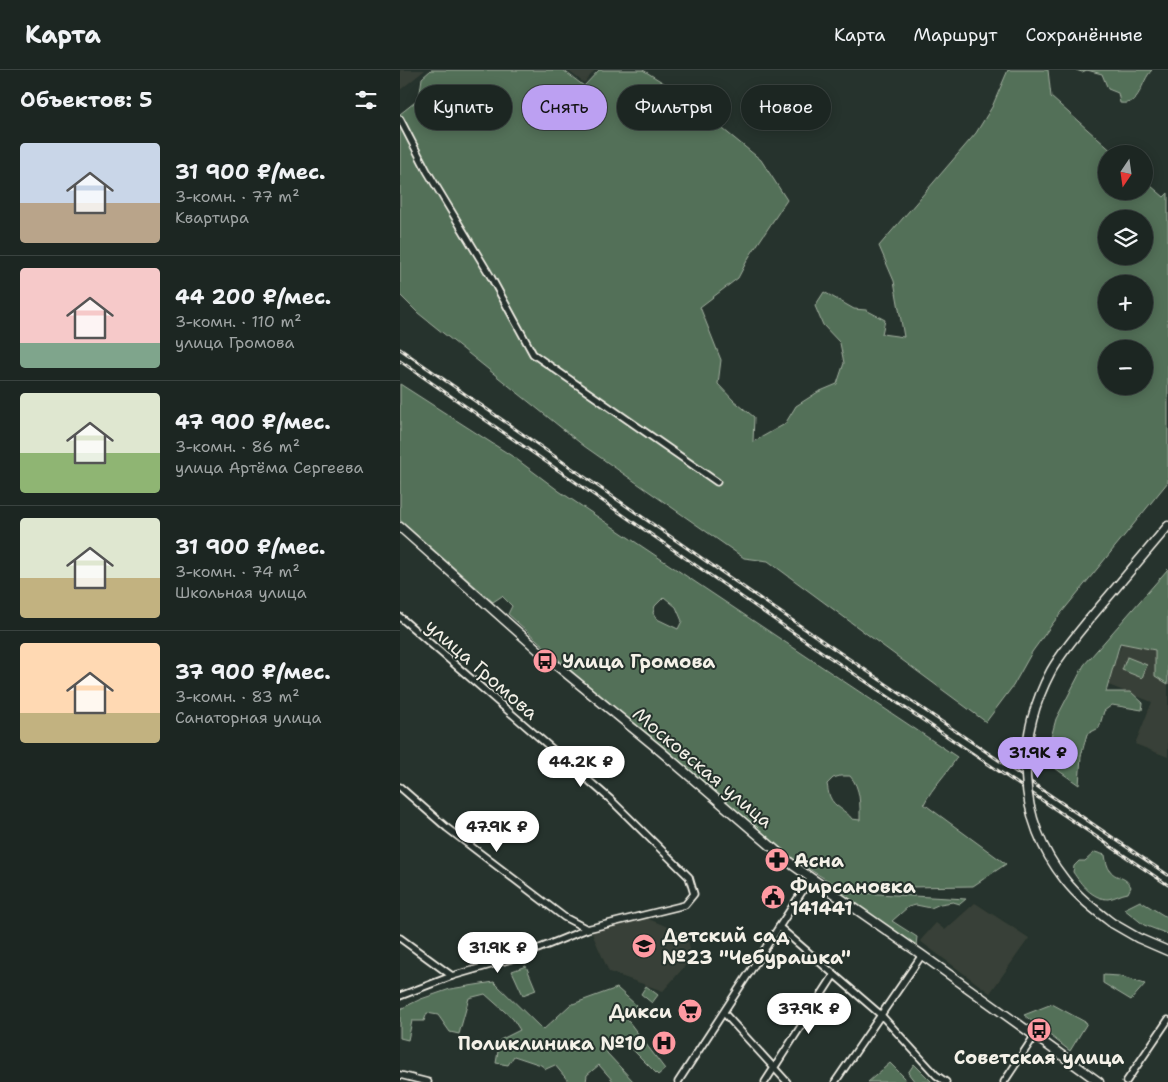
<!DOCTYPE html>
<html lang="ru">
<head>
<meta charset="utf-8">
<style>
  body { margin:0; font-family:"Shantell Sans",sans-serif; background:#252e2a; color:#f1f3f6; height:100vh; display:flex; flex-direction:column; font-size:19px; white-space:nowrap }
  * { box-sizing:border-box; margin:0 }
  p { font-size:16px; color:#a0a5a5 }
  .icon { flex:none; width:28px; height:28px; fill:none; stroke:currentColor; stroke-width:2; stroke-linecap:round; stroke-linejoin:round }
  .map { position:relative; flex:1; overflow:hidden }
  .panel { display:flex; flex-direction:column; background:#1c2622; width:400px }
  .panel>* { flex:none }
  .hud { position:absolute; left:15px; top:15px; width:475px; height:45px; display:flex; gap:10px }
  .needle { width:32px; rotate:193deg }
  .fabs { position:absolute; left:698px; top:75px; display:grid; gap:10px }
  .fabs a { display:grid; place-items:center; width:55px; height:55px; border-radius:50%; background:#1c2622; box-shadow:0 2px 12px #0003,0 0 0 1px #3a4340; font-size:25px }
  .price { position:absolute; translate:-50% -42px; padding:0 11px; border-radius:18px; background:#fff; color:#222; font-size:16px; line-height:32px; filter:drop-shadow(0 1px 2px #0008) }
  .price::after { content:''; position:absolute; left:50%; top:30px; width:15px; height:11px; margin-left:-8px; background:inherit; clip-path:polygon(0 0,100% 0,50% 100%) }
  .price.current { background:#bca0f2; color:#111 }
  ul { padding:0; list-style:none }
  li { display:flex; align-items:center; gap:15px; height:125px; padding:0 20px }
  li+li { border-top:1px solid #3a4340 }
  li span { display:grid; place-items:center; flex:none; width:140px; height:100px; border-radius:5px; color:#555 }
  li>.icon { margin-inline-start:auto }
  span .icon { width:60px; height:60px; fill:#fffc; stroke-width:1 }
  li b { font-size:21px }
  h2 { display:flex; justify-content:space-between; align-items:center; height:60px; padding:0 20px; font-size:21px }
  .tag { padding:0 18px; border-radius:22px; background:#1c2622; box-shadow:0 2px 12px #0003,0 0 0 1px #3a4340; font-size:18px; line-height:45px }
  .tag.current { background:#bca0f2; color:#111 }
  header { display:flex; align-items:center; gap:30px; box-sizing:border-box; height:70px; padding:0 25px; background:#1c2622; border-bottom:1px solid #3a4340 }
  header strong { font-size:24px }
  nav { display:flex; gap:28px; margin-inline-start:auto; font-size:18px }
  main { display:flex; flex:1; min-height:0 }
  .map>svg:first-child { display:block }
  .built { fill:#394137 }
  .green { fill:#527058; stroke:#a3b0a0; fill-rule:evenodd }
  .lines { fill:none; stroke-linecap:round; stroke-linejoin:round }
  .street-casing { stroke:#f4f1e8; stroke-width:9 }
  .secondary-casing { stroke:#f4f1e8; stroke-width:11 }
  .street { stroke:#26332d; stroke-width:5.5 }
  .secondary { stroke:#26332d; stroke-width:8 }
  .rail-casing { stroke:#f4f1e8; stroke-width:3 }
  .rail { stroke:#26332d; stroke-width:1; stroke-dasharray:4; stroke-linecap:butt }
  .secondary-bridge-casing { stroke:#f4f1e8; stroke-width:11; stroke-linecap:butt }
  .secondary-bridge { stroke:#26332d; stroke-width:8 }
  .labels { text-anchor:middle; stroke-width:4; stroke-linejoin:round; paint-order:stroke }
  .poi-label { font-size:19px; font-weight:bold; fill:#f4f1e8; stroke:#26332d; text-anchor:start }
  .street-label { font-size:19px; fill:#f4f1e8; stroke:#26332d }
</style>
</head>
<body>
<header>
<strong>Карта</strong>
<nav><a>Карта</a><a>Маршрут</a><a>Сохранённые</a></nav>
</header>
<main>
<section class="panel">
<h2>Объектов: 5<svg class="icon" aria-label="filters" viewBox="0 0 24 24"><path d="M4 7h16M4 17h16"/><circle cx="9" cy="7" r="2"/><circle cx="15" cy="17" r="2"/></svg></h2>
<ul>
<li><span style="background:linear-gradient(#c9d6e8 60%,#b9a48a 0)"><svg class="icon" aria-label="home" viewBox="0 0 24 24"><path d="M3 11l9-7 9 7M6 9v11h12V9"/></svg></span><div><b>31 900 ₽/мес.</b><p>3-комн. · 77 m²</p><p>Квартира</p></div></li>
<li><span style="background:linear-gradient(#f6c9c9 75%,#7fa58c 0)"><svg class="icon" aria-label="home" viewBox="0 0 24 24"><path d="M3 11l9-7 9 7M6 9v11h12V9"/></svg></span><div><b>44 200 ₽/мес.</b><p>3-комн. · 110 m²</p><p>улица Громова</p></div></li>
<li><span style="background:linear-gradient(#dfe7d0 60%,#8fb573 0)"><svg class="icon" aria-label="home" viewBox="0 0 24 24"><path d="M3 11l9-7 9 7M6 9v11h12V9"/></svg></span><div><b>47 900 ₽/мес.</b><p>3-комн. · 86 m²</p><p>улица Артёма Сергеева</p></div></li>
<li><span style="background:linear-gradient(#dfe7d0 60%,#c2b280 0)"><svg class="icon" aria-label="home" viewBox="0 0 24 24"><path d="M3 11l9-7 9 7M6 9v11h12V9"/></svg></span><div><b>31 900 ₽/мес.</b><p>3-комн. · 74 m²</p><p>Школьная улица</p></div></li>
<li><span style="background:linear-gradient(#ffd9b3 70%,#c2b280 0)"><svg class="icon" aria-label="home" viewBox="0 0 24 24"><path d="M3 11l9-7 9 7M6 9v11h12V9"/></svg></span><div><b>37 900 ₽/мес.</b><p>3-комн. · 83 m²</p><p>Санаторная улица</p></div></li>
</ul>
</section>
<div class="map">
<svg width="768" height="1012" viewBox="0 0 768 1012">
  <rect width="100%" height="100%" fill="#26332d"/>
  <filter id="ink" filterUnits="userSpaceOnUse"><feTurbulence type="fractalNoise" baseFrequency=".02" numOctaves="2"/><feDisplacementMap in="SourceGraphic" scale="10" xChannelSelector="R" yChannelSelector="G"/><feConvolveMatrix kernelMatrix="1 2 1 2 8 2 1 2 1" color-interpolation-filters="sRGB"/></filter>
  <g filter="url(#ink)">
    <g class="built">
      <path d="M0,0H25L0,20Z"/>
      <path d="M167,0H195L184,13Z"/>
      <path d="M724,569L768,583V687L735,674L752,632L706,614Z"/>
      <path d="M575,833L629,868L590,923L520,871L536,853L545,860Z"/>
      <path d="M246,848L287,865L292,888L263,921L209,902L191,861Z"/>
    </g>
    <g class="green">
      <path d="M31,0H163L184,16L199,0H243L275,20L361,90L387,130L349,187L338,208L300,237L321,290L318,314L333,330L354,347L353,372L385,354L396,336L418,322L437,314L444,293L440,273L423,255L415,236L424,222L454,239L466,240L485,250L482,264L504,267L494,211L479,176L576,63L592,37L608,0H648L651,27L715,84H706V121H744V110L764,127L768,123V412L653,553L632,582L613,616L586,652L368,491L344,488L184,376L18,243L0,225V44L19,29L22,8ZM706,149H744V186H706ZM706,214H744V251H706ZM706,279H744V316H706Z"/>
      <path d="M676,0H752C740,12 741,36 720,33L718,23L708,19L702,4L687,0L682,2Z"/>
      <path d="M0,314L115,388L159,421L557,687C547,704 533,716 524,734L606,794L573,816L444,818L430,812L393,789L176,605L108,544L112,536L102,526L93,532L0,450ZM264,527L276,537L282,551L278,559L257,549L253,543L255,536ZM440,706H450C461,718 460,735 460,750L452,749C446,740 434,737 430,727C428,723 428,718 427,714L433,708Z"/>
      <path d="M768,499V614L755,606V580L720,573L706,622H731L743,633L742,640L712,635L704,641L699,658L687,664L681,686L679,715L652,696L650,671L656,649L684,595Z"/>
      <path d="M727,587L747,595L742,608L722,600Z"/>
      <path d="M695,782L705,785C709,814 723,801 731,817L728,823C721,824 715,828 708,829C692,829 681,814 673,802L674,796L679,791H685Z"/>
      <path d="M440,823H460L566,829L560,834L553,832L540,834L531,838L516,835L508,837L492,851L517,867L516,875Z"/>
      <path d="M740,831L768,848V864L744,855L724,839Z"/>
      <path d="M126,896L136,920L123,925L112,901Z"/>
      <path d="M703,905L719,906L745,914L731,930L703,913Z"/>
      <path d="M94,912L143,960L170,935L217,918L236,935L226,948L265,999L258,1005L219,966L207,977V983L234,1012H214L199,995L187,1005L186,1012H169L155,995L146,999L141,995L114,986L108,995L96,993L100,970L120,960L113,949L85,924L69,928L59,964L50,962L38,945L27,943L24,951H12L8,970L0,968V939L21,929L50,919Z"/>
      <path d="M246,916L258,925L252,933L241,924Z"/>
      <path d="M652,934L687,953L670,981L624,945Z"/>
      <path d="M490,993L505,1008L504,1012H468Z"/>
      <path d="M514,994L532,1012H515L508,1003Z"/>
    </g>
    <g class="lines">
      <defs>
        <g id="street">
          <path d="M0,49L27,101L91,207L133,284L317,412"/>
          <path d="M0,547L210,729L289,807L294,824L285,835L187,859L118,887L52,906L0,926"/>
          <path d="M0,717L47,758L164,847L187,859"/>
          <path d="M379,857L481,945L536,1005L546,1012"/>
          <path d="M0,868L52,906"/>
          <path d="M324,943L387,1012"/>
          <path d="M0,1005L28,1012"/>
          <path d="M278,1012L411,808"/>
          <path d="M365,1012L434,905"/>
          <path d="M435,1012L522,885"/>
          <path d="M604,1012L635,965"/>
          <path d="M726,1012L768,950"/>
        </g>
        <g id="secondary">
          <path d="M0,457L145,586L257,678L394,796L522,885L699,1012"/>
          <path d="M687,552L768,456"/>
          <path d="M712,853L738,868L768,881"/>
        </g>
      </defs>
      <use href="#street" class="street-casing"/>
      <use href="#secondary" class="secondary-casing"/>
      <use href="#street" class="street"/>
      <use href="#secondary" class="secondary"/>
      <defs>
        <g id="rail">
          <path d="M0,279L352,523L768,805"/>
          <path d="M0,291L404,570L768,815"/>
        </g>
      </defs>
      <use href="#rail" class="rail-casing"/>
      <use href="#rail" class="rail"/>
      <defs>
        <path id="secondary-bridge" d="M687,552C674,568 661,583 651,601C615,669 616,748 665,810C678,827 695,840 712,853"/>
      </defs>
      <use href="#secondary-bridge" class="secondary-bridge-casing"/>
      <use href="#secondary-bridge" class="secondary-bridge"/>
    </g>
  </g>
  <defs>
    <symbol id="bus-disc" viewBox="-11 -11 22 22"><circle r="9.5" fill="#ff9aa2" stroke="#26332d"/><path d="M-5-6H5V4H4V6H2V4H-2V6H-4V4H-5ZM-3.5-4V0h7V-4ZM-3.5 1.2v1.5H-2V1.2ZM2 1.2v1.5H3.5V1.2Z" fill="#111"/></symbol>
    <symbol id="pharmacy-disc" viewBox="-11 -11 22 22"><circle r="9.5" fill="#ff9aa2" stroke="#26332d"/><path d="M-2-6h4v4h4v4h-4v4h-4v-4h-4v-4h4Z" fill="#111"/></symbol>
    <symbol id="civic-disc" viewBox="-11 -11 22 22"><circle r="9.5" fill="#ff9aa2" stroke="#26332d"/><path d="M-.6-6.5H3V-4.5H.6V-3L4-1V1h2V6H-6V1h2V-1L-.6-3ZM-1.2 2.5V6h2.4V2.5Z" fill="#111"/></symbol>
    <symbol id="school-disc" viewBox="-11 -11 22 22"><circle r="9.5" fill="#ff9aa2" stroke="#26332d"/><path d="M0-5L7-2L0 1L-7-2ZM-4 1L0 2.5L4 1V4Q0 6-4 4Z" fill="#111"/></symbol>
    <symbol id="supermarket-disc" viewBox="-11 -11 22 22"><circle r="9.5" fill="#ff9aa2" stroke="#26332d"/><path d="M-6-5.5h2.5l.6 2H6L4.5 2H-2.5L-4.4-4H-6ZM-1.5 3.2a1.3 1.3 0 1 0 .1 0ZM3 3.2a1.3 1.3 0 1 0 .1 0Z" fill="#111"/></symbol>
    <symbol id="hospital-disc" viewBox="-11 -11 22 22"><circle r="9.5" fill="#ff9aa2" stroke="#26332d"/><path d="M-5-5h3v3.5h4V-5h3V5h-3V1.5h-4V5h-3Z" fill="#111"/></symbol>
  </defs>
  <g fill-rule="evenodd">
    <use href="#bus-disc" x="131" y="577" width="28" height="28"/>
    <use href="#pharmacy-disc" x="363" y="776" width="28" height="28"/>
    <use href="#civic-disc" x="359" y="813" width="28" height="28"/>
    <use href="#school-disc" x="230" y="862" width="28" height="28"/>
    <use href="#supermarket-disc" x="276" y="927" width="28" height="28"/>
    <use href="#bus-disc" x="625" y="946" width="28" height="28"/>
    <use href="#hospital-disc" x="250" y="959" width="28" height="28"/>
  </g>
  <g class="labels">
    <g class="poi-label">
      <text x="162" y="598">Улица Громова</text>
      <text x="394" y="797">Асна</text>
      <text x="390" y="823">Фирсановка<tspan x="390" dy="22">141441</tspan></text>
      <text x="262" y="872">Детский сад<tspan x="262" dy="22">№23 "Чебурашка"</tspan></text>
      <text x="272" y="948" text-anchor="end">Дикси</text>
      <text x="246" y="980" text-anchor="end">Поликлиника №10</text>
      <text x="639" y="994" text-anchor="middle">Советская улица</text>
    </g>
    <g class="street-label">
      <text transform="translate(82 599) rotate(41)" y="7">улица Громова</text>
      <text transform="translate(303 697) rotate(40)" y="7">Московская улица</text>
    </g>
  </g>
</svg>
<div class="fabs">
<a><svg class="needle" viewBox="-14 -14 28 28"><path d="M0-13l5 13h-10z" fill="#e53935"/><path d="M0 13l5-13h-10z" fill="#a0a5a5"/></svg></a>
<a><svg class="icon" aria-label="layers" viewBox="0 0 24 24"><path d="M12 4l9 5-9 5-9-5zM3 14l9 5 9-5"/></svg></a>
<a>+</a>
<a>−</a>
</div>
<b class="price current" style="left:638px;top:709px">31.9K ₽</b>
<b class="price" style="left:181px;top:718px">44.2K ₽</b>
<b class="price" style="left:97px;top:783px">47.9K ₽</b>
<b class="price" style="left:98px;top:904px">31.9K ₽</b>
<b class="price" style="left:409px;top:965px">37.9K ₽</b>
<div class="hud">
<a class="tag">Купить</a>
<a class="tag current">Снять</a>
<a class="tag">Фильтры</a>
<a class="tag">Новое</a>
</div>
</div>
</main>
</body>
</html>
